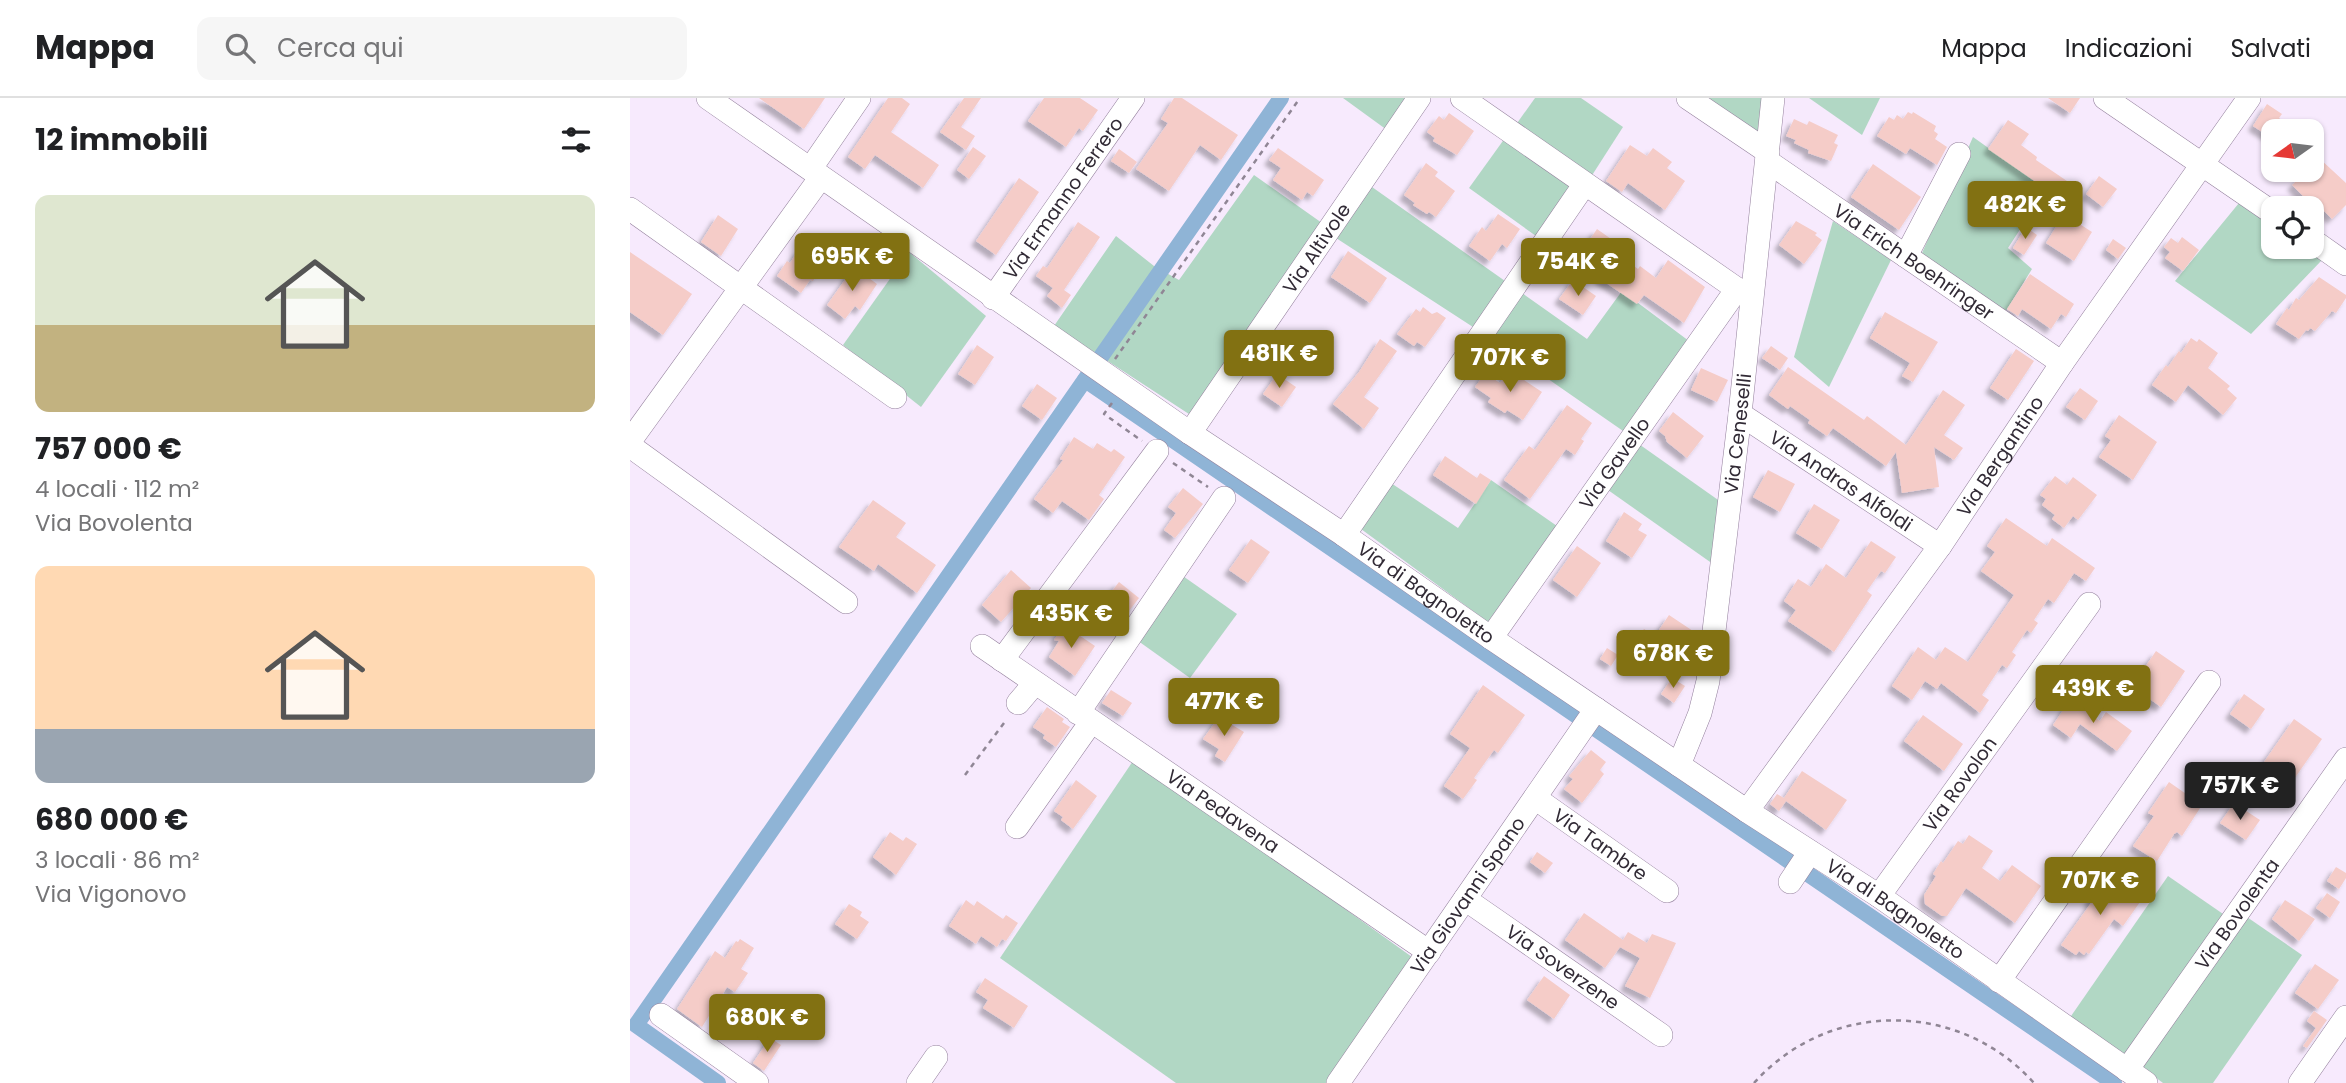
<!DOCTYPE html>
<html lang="it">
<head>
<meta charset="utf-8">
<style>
  body { margin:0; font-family:Poppins,sans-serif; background:#f6f6f6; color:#202124; height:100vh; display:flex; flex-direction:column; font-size:26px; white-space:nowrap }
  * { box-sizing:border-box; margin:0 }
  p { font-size:23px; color:#757577 }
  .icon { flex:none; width:38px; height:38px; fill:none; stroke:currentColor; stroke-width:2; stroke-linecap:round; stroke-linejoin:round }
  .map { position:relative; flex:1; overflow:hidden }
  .details { display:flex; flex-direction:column; background:#fff; width:630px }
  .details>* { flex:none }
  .needle { width:46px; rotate:256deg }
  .tools { position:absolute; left:1631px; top:21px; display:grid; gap:14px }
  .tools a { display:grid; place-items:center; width:63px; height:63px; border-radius:14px; background:#fff; box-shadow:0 2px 5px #0004; font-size:35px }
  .price { position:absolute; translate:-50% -60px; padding:0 16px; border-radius:7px; background:#827112; color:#fff; font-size:23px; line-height:46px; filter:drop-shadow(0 2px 4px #0008) }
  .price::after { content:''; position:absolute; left:50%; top:42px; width:21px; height:16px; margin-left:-10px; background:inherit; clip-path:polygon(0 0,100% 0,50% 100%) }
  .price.active { background:#222; color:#fff }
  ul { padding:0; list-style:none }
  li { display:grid; align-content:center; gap:14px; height:371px; padding:0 35px }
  li span { display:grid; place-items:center; height:217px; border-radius:14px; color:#555 }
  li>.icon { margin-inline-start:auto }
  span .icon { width:126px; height:126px; fill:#fffc; stroke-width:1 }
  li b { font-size:30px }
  h2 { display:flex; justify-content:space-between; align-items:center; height:84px; padding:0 35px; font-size:30px }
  header { display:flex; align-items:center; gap:42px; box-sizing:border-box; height:98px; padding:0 35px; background:#fff; border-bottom:2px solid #e0e0e0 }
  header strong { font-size:33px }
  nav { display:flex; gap:38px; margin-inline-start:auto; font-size:24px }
  .search { width:490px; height:63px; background:#f6f6f6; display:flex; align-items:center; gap:18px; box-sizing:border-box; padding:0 24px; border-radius:14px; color:#757577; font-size:26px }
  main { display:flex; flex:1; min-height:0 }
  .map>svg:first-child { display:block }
  .green { fill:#b1d7c4 }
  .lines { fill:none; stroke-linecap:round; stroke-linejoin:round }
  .canal { stroke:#8fb4d6; stroke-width:16 }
  .building { fill:#f5ccc8; filter:url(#shadow) }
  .minor-casing { stroke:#94819d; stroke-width:24 }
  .path { stroke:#908695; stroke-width:2.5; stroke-dasharray:5 5; stroke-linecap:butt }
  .minor { stroke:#fff; stroke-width:23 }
  .labels { text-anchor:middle; stroke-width:7; stroke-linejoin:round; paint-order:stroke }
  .street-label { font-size:19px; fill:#312a35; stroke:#f7eafd }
</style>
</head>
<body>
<header>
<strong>Mappa</strong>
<div class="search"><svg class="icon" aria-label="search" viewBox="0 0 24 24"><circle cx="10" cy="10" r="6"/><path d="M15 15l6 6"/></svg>Cerca qui</div>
<nav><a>Mappa</a><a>Indicazioni</a><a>Salvati</a></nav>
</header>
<main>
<section class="details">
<h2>12 immobili<svg class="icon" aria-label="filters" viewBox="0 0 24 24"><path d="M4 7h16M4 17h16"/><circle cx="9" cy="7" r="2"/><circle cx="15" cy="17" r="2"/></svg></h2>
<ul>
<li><span style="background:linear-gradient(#dfe7d0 60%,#c2b280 0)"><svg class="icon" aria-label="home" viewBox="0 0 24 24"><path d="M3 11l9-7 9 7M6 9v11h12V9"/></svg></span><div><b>757 000 €</b><p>4 locali · 112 m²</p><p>Via Bovolenta</p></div></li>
<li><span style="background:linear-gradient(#ffd9b3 75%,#9aa5b1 0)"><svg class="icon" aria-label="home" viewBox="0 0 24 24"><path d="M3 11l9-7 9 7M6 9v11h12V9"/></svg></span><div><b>680 000 €</b><p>3 locali · 86 m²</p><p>Via Vigonovo</p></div></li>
</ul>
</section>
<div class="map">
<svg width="1716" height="985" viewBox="0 0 1716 985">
  <defs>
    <filter id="shadow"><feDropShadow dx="-5" dy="5" stdDeviation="2" flood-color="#0004"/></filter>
  </defs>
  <rect width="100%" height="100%" fill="#f7eafd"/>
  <g class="green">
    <path d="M713,0H778L757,32Z"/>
    <path d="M905,0H951L993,29L959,82L885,28Z"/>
    <path d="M1075,0H1137L1131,39Z"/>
    <path d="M1179,0H1250L1232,37Z"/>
    <path d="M1343,39L1416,91L1378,150L1402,171L1374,216L1292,155Z"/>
    <path d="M875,40L942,86L906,138L839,90Z"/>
    <path d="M624,77L692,125L562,318L424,228L486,138L524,168L549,182Z"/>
    <path d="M742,89L957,241L992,193L1059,243L996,335L843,229L706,140Z"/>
    <path d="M1609,105L1643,129V149H1673L1692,162L1621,236L1545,183Z"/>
    <path d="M1203,123L1261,162L1199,289L1164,259Z"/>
    <path d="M279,154L356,218L291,309L213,247Z"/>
    <path d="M1006,344L1091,404L1083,466L978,392Z"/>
    <path d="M861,382L927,428L858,524L731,431L761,385L828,430Z"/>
    <path d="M550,476L607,516L560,580L504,540Z"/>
    <path d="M505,660L782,859L697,985H546L370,860Z"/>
    <path d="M1538,778L1596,818L1495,958L1439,921Z"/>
    <path d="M1614,817L1672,857L1583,985H1533L1509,967Z"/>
  </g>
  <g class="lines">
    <g class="canal">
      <path d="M455,282L1484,985"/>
      <path d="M88,985L6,927L651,0"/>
    </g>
  </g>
  <g class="building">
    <path d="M129,0H195L174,31Z"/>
    <path d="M258,0H272L280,6L261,34L309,67L293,90L245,57L235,71L218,59Z"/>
    <path d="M334,0H351L331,29L345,38L336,52L310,34Z"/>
    <path d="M414,0H450L468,12L453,33L449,30L436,49L398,23Z"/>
    <path d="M544,0H552L608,37L591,62L570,47L539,93L506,71L538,25L531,21Z"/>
    <path d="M1418,0H1450L1440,15Z"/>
    <path d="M1637,6L1652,16L1649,20L1668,33H1643V41L1623,28Z"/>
    <path d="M1278,14L1282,16L1283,14L1306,28L1304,33L1308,36L1305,41L1317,49L1307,67L1280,50L1276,56L1247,38L1259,19L1264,22L1267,17L1273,21Z"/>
    <path d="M819,15L844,33L827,57L803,43L805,40L797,34L809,18L814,22Z"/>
    <path d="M1164,21L1177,27L1179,23L1208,37L1204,45L1208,47L1201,63L1178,55L1179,52L1164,45L1166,42L1156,38Z"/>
    <path d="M1378,22L1399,36L1391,47L1407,59L1406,62L1437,83L1426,98L1358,51Z"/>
    <path d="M1000,47L1017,58L1023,50L1042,64L1037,70L1055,83L1035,112L998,85L992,94L976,83Z"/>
    <path d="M343,49L356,58L339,81L327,72Z"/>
    <path d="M648,50L694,82L683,98L677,94L672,102L643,82L651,70L639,62Z"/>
    <path d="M489,51L507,64L499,75L481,63Z"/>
    <path d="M1689,60L1716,85V107L1702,121L1681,100L1678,103L1662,87L1678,72H1682V68Z"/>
    <path d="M796,65L808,74L805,78L825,93L806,119L799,114L797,116L783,107L785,105L774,97Z"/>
    <path d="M1243,66L1291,99L1269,132L1221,99Z"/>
    <path d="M1469,78L1487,91L1473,109L1456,96Z"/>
    <path d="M389,80L409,94L366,157L346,143Z"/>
    <path d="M868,116L890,131L877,150L872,146L860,163L839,148L852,129L856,133Z"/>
    <path d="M1434,116L1462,134L1444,163L1416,145Z"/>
    <path d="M88,117L108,131L91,158L71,144Z"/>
    <path d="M1166,123L1187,135L1185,137L1192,142L1174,166L1149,147Z"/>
    <path d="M448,124L470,139L434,192L441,197L432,210L417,198L423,190L406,178L413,168L417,170Z"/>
    <path d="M1396,129L1407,137L1394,157L1383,150Z"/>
    <path d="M967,131L984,143L979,150L1008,171L1010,168L1026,180L1038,162L1075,189L1054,225L1014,197L1007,206L969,180L978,167L954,150Z"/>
    <path d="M1552,139L1569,152L1553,173L1535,160L1540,154L1534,149L1541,140L1548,145Z"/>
    <path d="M179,141L204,158L194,172L191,170L183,183L180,182L171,195L147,178L157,163L160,165L169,151L172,154Z"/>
    <path d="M1483,141L1496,150L1488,161L1476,152Z"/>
    <path d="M718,153L757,180L740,205L701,179Z"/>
    <path d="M0,154L62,196L33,237L0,214Z"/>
    <path d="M224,169L247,186L230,212L225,208L215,221L197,207Z"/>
    <path d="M1400,176L1444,206L1436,219L1431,216L1421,231L1392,211L1388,218L1377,211Z"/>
    <path d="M1689,179L1716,197V200L1706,215L1702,213L1685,233L1680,230L1678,233L1676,232L1669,241L1646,226L1657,210L1659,212L1666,200L1669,202Z"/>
    <path d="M943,182L966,198L953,217L929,201Z"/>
    <path d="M793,209L802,216L807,214L816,220L795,249L787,244L784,248L767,236L786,211L790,214Z"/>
    <path d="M1255,214L1308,244L1283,284L1272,278L1280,265L1240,240Z"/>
    <path d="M1561,240L1567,244L1569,241L1588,255L1578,270L1600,288L1597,291L1607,300L1593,317L1558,287L1546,304L1522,287L1536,267L1538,269L1549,253L1551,255Z"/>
    <path d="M750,241L767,253L734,299L749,310L734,331L703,306L729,274Z"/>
    <path d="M347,247L364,259L345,287L328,276Z"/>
    <path d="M1141,248L1158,260L1150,272L1132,260Z"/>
    <path d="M1386,251L1404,263L1378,302L1360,290Z"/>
    <path d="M1158,269L1234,322L1237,318L1276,347L1313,292L1335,307L1314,337L1333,350L1324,362L1304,349L1309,389L1272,395L1266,354L1256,368L1203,330L1197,338L1178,325L1180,322L1160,308L1158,311L1139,297Z"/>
    <path d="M1071,270L1098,282L1087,304L1061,292Z"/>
    <path d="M879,272L912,294L893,322L877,312L875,315L858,304L861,300L845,289L855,275L870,285Z"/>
    <path d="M647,276L666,289L652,309L633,296Z"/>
    <path d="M407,286L427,300L412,322L392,308Z"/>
    <path d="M1450,290L1468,303L1455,322L1436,309Z"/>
    <path d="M937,307L962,325L951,341L954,343L945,357L936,351L900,401L874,382L899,348L905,352Z"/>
    <path d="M1043,314L1074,338L1057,360L1037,344L1035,338L1029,333Z"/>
    <path d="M1489,317L1527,344L1503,382L1469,359L1481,342L1475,338Z"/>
    <path d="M444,339L463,351L467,345L481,354L484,351L495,359L469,397L474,401L459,422L432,403L423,415L404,401L433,362L430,361Z"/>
    <path d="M815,358L847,380L850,375L861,382L846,406L803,377Z"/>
    <path d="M1138,372L1165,386L1150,414L1123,399Z"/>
    <path d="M1425,378L1437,387L1443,379L1467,397L1448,422L1443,418L1434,430L1422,421L1425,417L1412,407L1416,401L1410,397Z"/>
    <path d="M553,390L573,406L545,440L534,432L546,415L538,409Z"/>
    <path d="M243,402L276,425L266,439L306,467L287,495L248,466L244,473L209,449Z"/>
    <path d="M1184,406L1210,422L1192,451L1166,435Z"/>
    <path d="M994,414L1012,426L1008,432L1017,437L1002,460L976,443Z"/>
    <path d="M1376,420L1417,448L1422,440L1465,470L1456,483L1444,475L1424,505L1418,501L1404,522L1408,525L1401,535L1397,532L1382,554L1386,557L1377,570L1372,567L1352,597L1359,602L1350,615L1311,585L1307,591L1295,583L1282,602L1262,588L1288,549L1306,562L1315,549L1338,564L1384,497L1351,473L1365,454L1357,448Z"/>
    <path d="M621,441L640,454L618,485L599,472Z"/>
    <path d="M1241,443L1266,459L1255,475L1251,473L1237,493L1242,497L1204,554L1158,523L1166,512L1154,503L1168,481L1181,489L1196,466L1216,480Z"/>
    <path d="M947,448L971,465L947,499L923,482Z"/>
    <path d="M381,472L401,490L371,524L352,507Z"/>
    <path d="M489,484L509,500L492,522L472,506Z"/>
    <path d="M1039,517L1066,535L1045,566L1007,541L1014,531L1025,538Z"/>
    <path d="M434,527L465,548L445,578L419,559L429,543L424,542Z"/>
    <path d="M977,550L988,557L981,568L970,561Z"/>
    <path d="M1526,553L1555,573L1531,609L1507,592L1514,582L1509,578Z"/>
    <path d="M1042,580L1055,588L1044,605L1031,596Z"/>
    <path d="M853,587L895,617L868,655L864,652L844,680L847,682L833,701L814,688L840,650L820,636Z"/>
    <path d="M481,592L502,605L493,618L472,605Z"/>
    <path d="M1614,596L1635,611L1621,631L1600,616Z"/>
    <path d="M1440,602L1470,623L1476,614L1502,633L1487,653L1450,626L1441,640L1423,627Z"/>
    <path d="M417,609L434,621L432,624L440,629L426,649L413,640L415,637L403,629Z"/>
    <path d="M1293,617L1333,646L1314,673L1274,643Z"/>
    <path d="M589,619L614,634L595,664L585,658L589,651L573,641Z"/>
    <path d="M1664,621L1692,641L1662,684L1634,664Z"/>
    <path d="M961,652L976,664L970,672L974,676L952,705L934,691L943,681L939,678Z"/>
    <path d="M1172,673L1217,702L1196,732L1156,703L1149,713L1140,706L1147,696L1154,700Z"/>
    <path d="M446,682L467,698L443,731L431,722L433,719L424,713Z"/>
    <path d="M1539,684L1572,707L1552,738L1547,734L1544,736L1527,763L1503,748L1524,718L1518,715Z"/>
    <path d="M1604,705L1630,722L1616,742L1590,725Z"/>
    <path d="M260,734L273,743L276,739L287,746L266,777L243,759Z"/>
    <path d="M1339,737L1363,753L1352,770L1370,783L1382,767L1411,788L1385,825L1336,790L1317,818H1312L1295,806L1294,797L1306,778L1303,776L1311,763L1313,765L1328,743L1333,746Z"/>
    <path d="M907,754L923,765L915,775L900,764Z"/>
    <path d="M1706,769L1716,775V780L1709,791L1697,783Z"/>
    <path d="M1475,779L1510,804L1493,828L1484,821L1459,856L1456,854L1454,857L1449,853L1446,857L1431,847L1461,805L1458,804Z"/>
    <path d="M1697,795L1710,804L1700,820L1686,810Z"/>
    <path d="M336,802L344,808L347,803L373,821L376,817L388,825L376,843L372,841L367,849L351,838L346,846L319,828Z"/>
    <path d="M1655,802L1685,821L1669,843L1642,821Z"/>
    <path d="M219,806L232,814L230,818L239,824L227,841L205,826Z"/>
    <path d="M954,815L993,842L998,834L1017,845L1022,836L1046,845L1020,900L995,888L1010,860L990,849L975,870L935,842Z"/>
    <path d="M110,841L124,850L111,871L118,875L105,894L97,889L72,929L47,911L85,853L95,860L106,843L108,844Z"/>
    <path d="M1685,866L1709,882L1688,911L1665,895Z"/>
    <path d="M914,878L940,897L924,921L897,902Z"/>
    <path d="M355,880L398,908L384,930L353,910L358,902L346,894Z"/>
    <path d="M1684,913L1697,922L1677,950L1673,948L1686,930L1677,923Z"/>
    <path d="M140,940L151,947L134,973L123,965Z"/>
  </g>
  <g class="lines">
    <defs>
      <g id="minor">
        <path id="s1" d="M78,0L560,335L714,437L861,540L1117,713L1249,798L1516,985"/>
        <path d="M832,0L1107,191L1122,195"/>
        <path d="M1058,0L1138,54"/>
        <path d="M1475,0L1643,115"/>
        <path id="s2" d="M1137,63L1432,265"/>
        <path d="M181,70L229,0"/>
        <path d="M0,111L265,299"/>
        <path d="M1682,142L1716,166"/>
        <path d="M1276,158L1329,56"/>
        <path id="s3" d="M363,200L503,0"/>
        <path id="s4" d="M1110,316L1310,448"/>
        <path id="s5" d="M560,335L789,0"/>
        <path d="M0,343L191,79"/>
        <path d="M0,348L216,504"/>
        <path d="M714,437L954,87"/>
        <path id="s6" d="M861,540L1107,191"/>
        <path id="s7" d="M352,548L799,854"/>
        <path d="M372,562L527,353"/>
        <path d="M388,605L405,585"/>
        <path d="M448,615L594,400"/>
        <path id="s8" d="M1049,667L1070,615L1078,583L1110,316L1143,0"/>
        <path id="s9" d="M905,700L1037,793"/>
        <path id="s10" d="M1117,713L1310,448L1432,265L1619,0"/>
        <path d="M387,729L461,624"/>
        <path d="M1160,784L1180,754"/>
        <path id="s11" d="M1249,798L1459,506"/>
        <path id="s12" d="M835,801L1031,937"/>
        <path d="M1369,883L1579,584"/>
        <path d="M31,917L127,985"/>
        <path id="s13" d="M1497,972L1716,661"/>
        <path d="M288,985L306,959"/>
        <path id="s14" d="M708,985L966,611"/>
        <path d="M1670,985L1716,919"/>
      </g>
    </defs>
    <use href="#minor" class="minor-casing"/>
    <g class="path">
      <path d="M485,261L670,0"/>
      <path d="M482,305L474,316L512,343"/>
      <path d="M543,365L578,389"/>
      <path d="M335,677L377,621"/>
      <path d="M1124,985C1199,901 1330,902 1404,985"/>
    </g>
    <use href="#minor" class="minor"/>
  </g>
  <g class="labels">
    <g class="street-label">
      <text dy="7" stroke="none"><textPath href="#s3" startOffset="122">Via Ermanno Ferrero</textPath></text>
      <text dy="7" stroke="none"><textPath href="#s5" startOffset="224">Via Altivole</textPath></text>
      <text dy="7" stroke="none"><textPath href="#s2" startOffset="178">Via Erich Boehringer</textPath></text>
      <text dy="7" stroke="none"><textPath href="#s8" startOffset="338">Via Ceneselli</textPath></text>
      <text dy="7" stroke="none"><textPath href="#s10" startOffset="436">Via Bergantino</textPath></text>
      <text dy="7" stroke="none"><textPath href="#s6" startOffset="214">Via Gavello</textPath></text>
      <text dy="7" stroke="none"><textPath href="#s4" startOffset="121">Via Andras Alfoldi</textPath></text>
      <text dy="7" stroke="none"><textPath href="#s1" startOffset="872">Via di Bagnoletto</textPath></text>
      <text dy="7" stroke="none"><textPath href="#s11" startOffset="138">Via Rovolon</textPath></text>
      <text dy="7" stroke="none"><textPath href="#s7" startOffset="292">Via Pedavena</textPath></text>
      <text dy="7" stroke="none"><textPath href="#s9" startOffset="80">Via Tambre</textPath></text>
      <text dy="7" stroke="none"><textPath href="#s14" startOffset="228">Via Giovanni Spano</textPath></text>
      <text dy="7" stroke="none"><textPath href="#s1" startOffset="1438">Via di Bagnoletto</textPath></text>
      <text dy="7" stroke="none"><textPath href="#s13" startOffset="191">Via Bovolenta</textPath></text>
      <text dy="7" stroke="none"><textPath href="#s12" startOffset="119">Via Soverzene</textPath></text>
    </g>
  </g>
</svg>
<div class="tools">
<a><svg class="needle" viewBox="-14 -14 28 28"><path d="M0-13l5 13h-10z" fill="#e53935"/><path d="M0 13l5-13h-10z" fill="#757577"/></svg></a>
<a><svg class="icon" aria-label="locate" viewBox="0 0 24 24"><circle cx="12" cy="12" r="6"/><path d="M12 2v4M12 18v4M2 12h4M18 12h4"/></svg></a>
</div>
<b class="price" style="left:1395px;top:143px">482K €</b>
<b class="price" style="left:222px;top:195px">695K €</b>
<b class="price" style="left:948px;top:200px">754K €</b>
<b class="price" style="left:649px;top:292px">481K €</b>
<b class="price" style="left:880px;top:296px">707K €</b>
<b class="price" style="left:441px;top:552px">435K €</b>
<b class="price" style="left:1043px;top:592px">678K €</b>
<b class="price" style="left:1463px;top:627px">439K €</b>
<b class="price" style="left:594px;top:640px">477K €</b>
<b class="price active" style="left:1610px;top:724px">757K €</b>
<b class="price" style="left:1470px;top:819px">707K €</b>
<b class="price" style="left:137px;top:956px">680K €</b>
</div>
</main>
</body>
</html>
